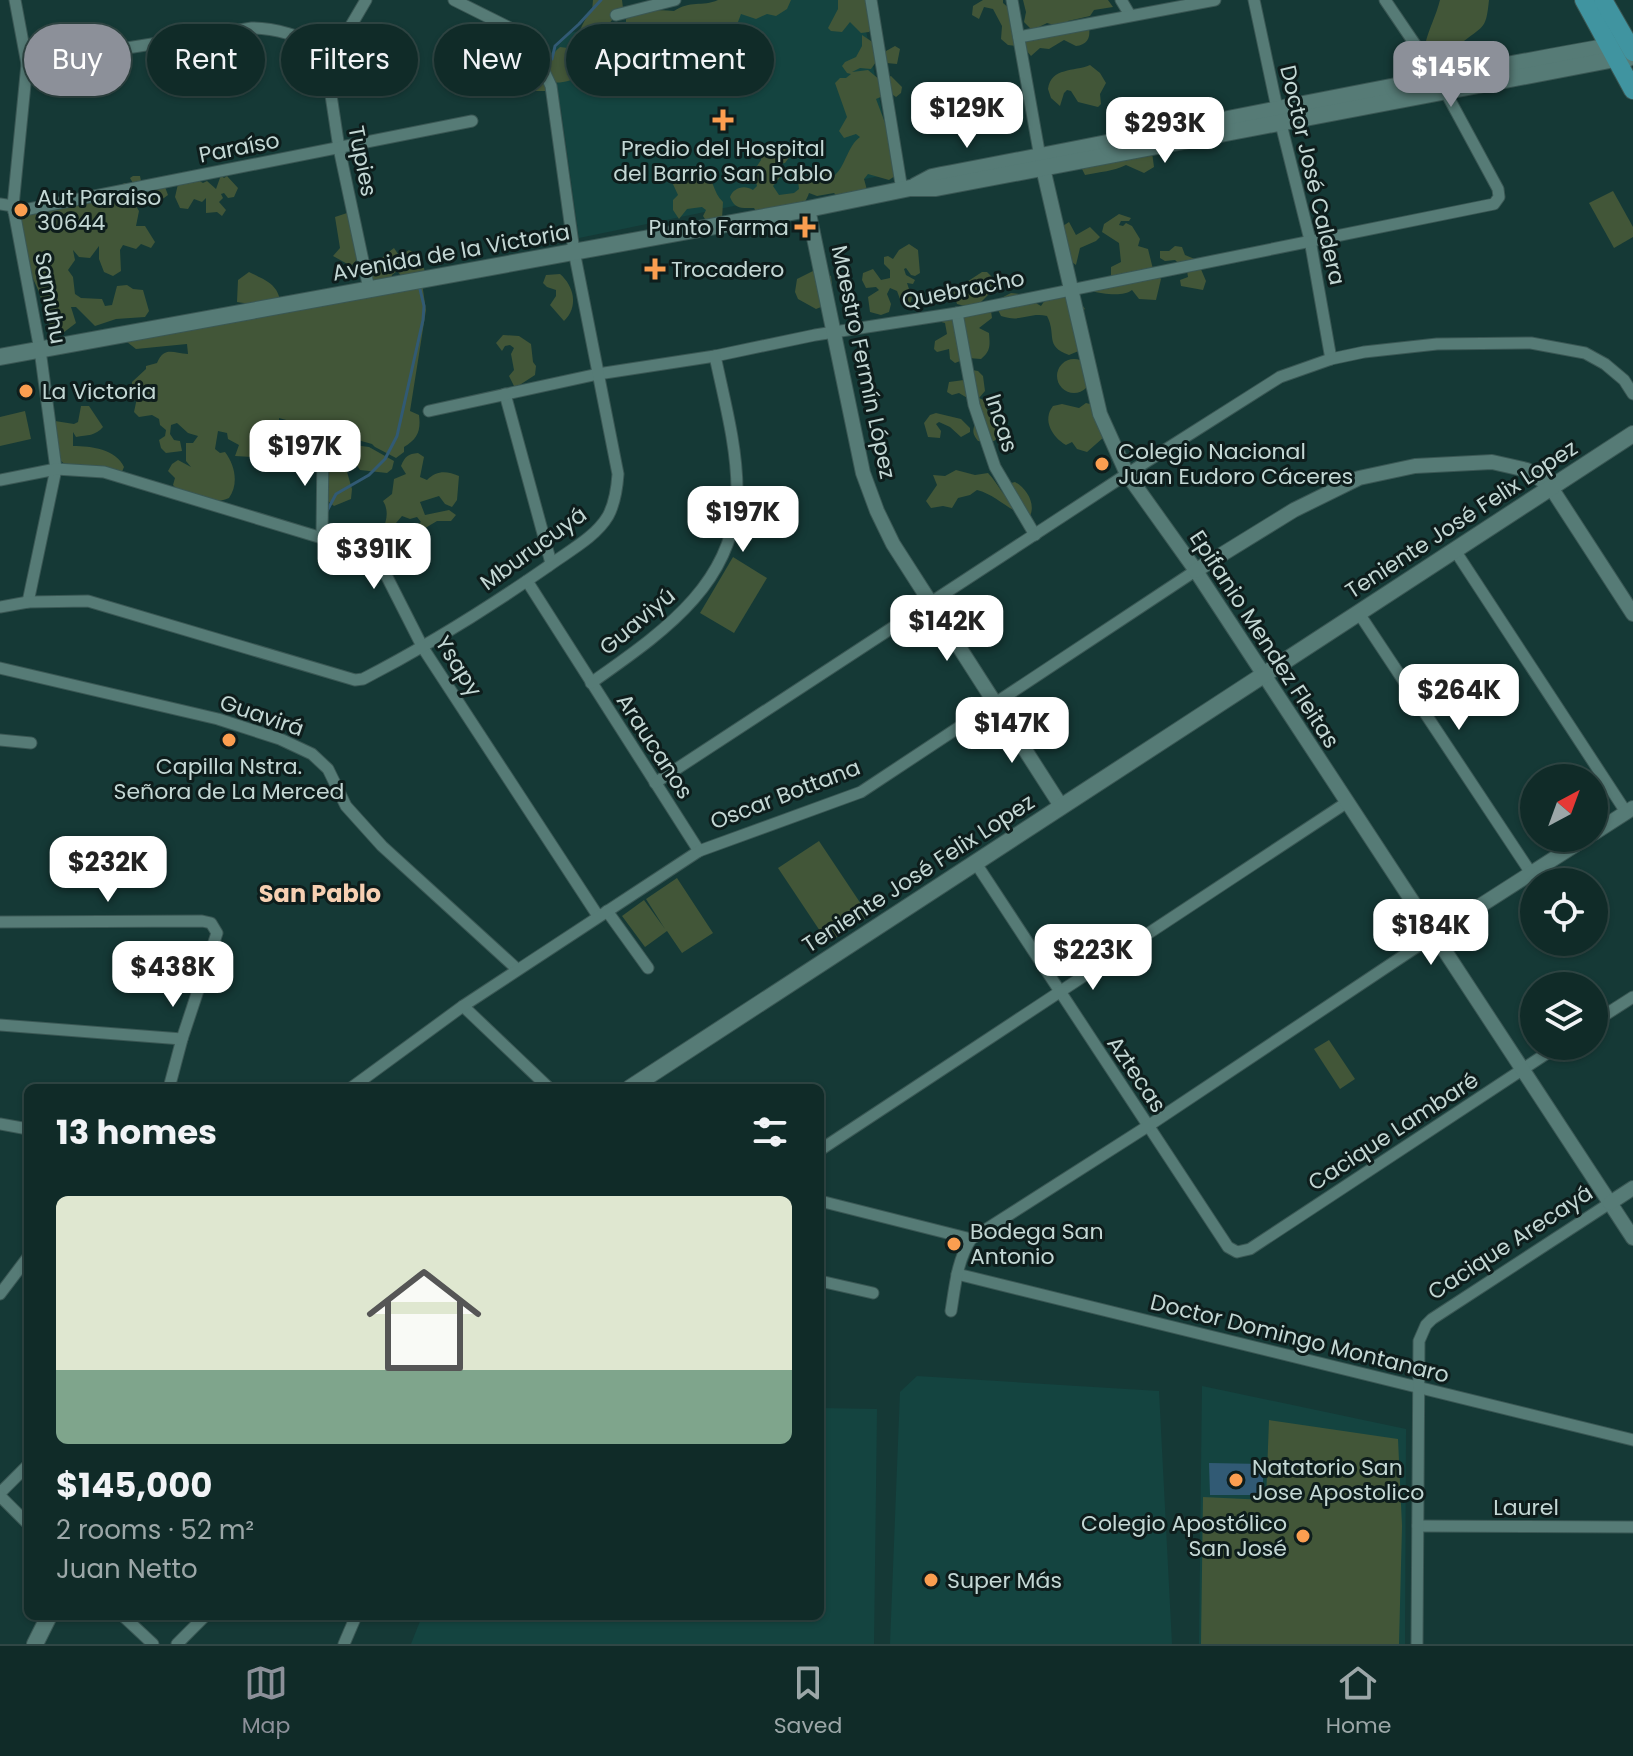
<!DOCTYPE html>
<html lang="en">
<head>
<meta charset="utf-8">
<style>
  body { margin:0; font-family:Poppins,sans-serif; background:#193330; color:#f1f3f6; height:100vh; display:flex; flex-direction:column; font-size:30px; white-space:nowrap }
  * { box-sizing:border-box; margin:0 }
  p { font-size:26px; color:#9ca7a8 }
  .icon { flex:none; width:44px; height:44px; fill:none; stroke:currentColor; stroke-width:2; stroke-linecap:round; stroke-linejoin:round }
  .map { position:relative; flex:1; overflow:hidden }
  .panel { position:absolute; left:24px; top:1084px; width:800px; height:536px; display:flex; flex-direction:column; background:#102b28; border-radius:12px; box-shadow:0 2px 6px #0004,0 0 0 2px #304745 }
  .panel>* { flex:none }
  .guide { position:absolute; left:24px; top:24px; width:800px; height:72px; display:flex; gap:16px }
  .needle { width:52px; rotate:41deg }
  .buttons { position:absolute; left:1520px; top:764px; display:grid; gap:16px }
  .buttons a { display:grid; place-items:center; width:88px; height:88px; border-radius:50%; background:#102b28; box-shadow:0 2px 6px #0004,0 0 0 2px #304745; font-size:40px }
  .price { position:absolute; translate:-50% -68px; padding:0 18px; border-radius:16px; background:#fff; color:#222; font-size:26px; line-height:52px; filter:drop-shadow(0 2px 4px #0008) }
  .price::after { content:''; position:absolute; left:50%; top:48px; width:24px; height:18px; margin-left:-12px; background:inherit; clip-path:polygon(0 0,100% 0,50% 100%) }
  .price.selected { background:#8c9099; color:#fff }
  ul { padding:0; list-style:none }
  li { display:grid; align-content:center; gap:16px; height:424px; padding:0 32px }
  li+li { border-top:2px solid #304745 }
  li span { display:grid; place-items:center; height:248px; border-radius:12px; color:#555 }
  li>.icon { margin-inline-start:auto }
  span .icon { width:144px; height:144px; fill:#fffc; stroke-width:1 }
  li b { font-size:34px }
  h2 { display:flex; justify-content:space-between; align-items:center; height:96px; padding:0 32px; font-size:34px }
  .chip { padding:0 28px; border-radius:36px; background:#102b28; box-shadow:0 2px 6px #0004,0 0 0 2px #304745; font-size:28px; line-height:72px }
  .chip.selected { background:#8c9099; color:#fff }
  .tab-bar { display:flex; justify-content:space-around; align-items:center; height:112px; border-top:2px solid #304745; background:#102b28; font-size:22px; color:#9ca7a8 }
  .tab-bar a { display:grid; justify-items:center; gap:4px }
  .tab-bar .selected { color:#8c9099 }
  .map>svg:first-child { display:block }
  .built { fill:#144440 }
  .green { fill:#425638 }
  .water { fill:#315a74 }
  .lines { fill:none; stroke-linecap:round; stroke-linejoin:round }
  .stream { stroke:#315a74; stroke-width:3 }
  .minor-casing { stroke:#3a5754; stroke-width:13 }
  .tertiary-casing { stroke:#3a5754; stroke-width:16 }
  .secondary-casing { stroke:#3a5754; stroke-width:18 }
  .trunk-casing { stroke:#3a5754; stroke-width:20 }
  .minor { stroke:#567b76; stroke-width:11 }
  .tertiary { stroke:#567b76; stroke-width:14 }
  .secondary { stroke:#567b76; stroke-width:16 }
  .trunk { stroke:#4094a0; stroke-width:18 }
  .poi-dot { fill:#fb9e50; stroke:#0e1d1c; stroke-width:3 }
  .labels { text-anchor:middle; stroke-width:6; stroke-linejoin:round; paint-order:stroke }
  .street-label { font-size:22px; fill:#c3d7d4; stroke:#0e1d1c }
  .poi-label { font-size:22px; fill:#c3d7d4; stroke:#0e1d1c; text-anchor:start }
  .neighbourhood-label { font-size:24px; font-weight:bold; fill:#f7d0b2; stroke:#0e1d1c }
</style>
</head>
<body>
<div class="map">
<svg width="1633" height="1644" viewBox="0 0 1633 1644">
  <rect width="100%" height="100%" fill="#153936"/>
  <g class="built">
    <path d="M729,0H860L894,173L579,238L561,109L547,57L570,33Z"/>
    <path d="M917,1376L1159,1391L1172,1644H890L900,1392Z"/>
    <path d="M1202,1386L1406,1429L1405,1644H1199Z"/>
    <path d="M820,1408L877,1409L874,1644H411L422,1616H820Z"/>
  </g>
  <g class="green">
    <path d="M593,0H622L623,8L605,28L612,32L626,24V19C641,10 658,9 674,11C690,0 702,7 718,0H791L787,9L776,16L767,14L756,19L741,14L738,22L726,24L720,35L714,39L708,37L698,25L684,32L672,23L668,33L663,37L652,34L647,39C637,39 613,53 606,62L596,60C588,74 569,85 551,82C547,68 548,57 560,47L568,48C580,37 581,21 592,11Z"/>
    <path d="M838,0H866L867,12L872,28L869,32L861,33L850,22L842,32L831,31L828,28L838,9Z"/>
    <path d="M983,0H1003V3L1010,9L1016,46L1008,45L1001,39L1002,26L993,9L984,7L979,19L972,15L973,6Z"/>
    <path d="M1023,0H1108L1113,7L1094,10L1090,16L1068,21L1066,25L1089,28C1091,39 1086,45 1076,46L1064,40L1049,49L1040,48L1031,56L1025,49L1026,41L1054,25L1047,23L1035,29H1031L1024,22L1026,12Z"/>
    <path d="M1440,0H1489C1486,28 1485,25 1464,41C1453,48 1450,53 1436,56L1425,45C1429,28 1436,16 1440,0Z"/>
    <path d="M507,29L524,48L527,61L539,67L548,87L545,91H532L519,80L520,68L516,65L507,67L504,76L500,77L494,72V67L482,56L488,50L494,35Z"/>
    <path d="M862,35L886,51L895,46L900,49L897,64L876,62L871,69L860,68L852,72L868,70L880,80L891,76L902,87L901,93L896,97L890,93L876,99L890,136L895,176L889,180L868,174L864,179L867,190L839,198L834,193L817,196L809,193C805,206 790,221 778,227L760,217L754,208C743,208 735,210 730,197C733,188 744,184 753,190L757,186L753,172L761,160L760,151C767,144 782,144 790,150V156L785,163L774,165L781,176L773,186L779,195L794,193L799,189L798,181L821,169L835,175C846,165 847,147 860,137L856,134L844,138L839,131L847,117L835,83L840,78H846L851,74L847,73L842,66L845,62L856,57L862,46Z"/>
    <path d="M1090,65L1100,73L1106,83L1100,94L1101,104L1098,107L1078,102L1071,91L1067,90L1064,93L1060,106L1051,98L1048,89C1051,67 1074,72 1090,65Z"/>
    <path d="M1152,152L1154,167L1144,173L1126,165C1114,171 1100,172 1085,175L1081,167L1094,163L1096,167L1097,164Z"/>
    <path d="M703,166C713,177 713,193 723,202L722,219H705L703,216L706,210L702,207L687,209L679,219L673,210V200L678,195L672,182L675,178H687L698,167Z"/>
    <path d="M221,175L224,178L227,176L238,188L234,197L228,198L224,193L221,194L223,198L219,202L226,210L222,216L217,212L206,213V198L202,202L194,199L188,209L180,208L175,197L178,184L196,179L203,183L207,181L216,189Z"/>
    <path d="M133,176H140L141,181L162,179L168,195C160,201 153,207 143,200L142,194L136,206L139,211L136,226H145L155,242L151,248L141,244L136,249L123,245L120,250L121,271L113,276L104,272L99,259V246L90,258L79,257L73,250L75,260L68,270L73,277L75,294L81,298L102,299L105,306L112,305L117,286L127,285L133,289L143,290L149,311L145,317L116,319L95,326L76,307H71L76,323L59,336L51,330L39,292L26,263L28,251L16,229L24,208L121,187L124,183L134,185L130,178Z"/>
    <path d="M1613,191L1633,227V237L1614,248L1589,203Z"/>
    <path d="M347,213C367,226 368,250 351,266L333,256L340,248L335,217Z"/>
    <path d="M1119,214L1131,218L1129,221H1121L1119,225L1123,226L1126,223L1132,226L1140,239L1138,246L1148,249L1153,269L1161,279L1156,300L1139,299L1132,290C1124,297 1103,294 1091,291L1111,277V267L1121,262L1119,243L1102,232L1104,224Z"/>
    <path d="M1069,222L1076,235L1090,227L1100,237L1096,241L1080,248L1076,265L1069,260L1067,239L1062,232L1063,226Z"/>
    <path d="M909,244L918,250L920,273L915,276L911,275L906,268L904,269L906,275L915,280L913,284L907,283L912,298L910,304L903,307L897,291L890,288L887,294L891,304L889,312L881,315L870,312L868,297L879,290L876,287L866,288L862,280L863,273L873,269L881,280L890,278V270L884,264V257L888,256L893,259L899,250Z"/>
    <path d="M1175,246L1182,247L1185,255L1197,260L1206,281L1203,290L1181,286L1180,280L1188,277L1187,271L1175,260L1165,261L1160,258V251H1169Z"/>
    <path d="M394,248L400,257L398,270L403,262L401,255L409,250L413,252L414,266L424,268L425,273L405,280L397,271L392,275L391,280L373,283C368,268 383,256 394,248Z"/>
    <path d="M817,269L831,276L834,302L816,309L798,299L795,292L797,279Z"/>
    <path d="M249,272C263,279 277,283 280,300C267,306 251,304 237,302L238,280Z"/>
    <path d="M982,272H987L994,279L996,287L981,302L969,307L957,304L953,291Z"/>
    <path d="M560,274C574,286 579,307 564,321L550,305L556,296V290L547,287L543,283L546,275Z"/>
    <path d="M422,283L426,310L410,411L419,415C421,430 418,439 404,447V452L396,458L375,447L372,444L279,418V430L269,440L273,452L268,458L235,456L239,445L228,439L227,433L218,431L215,449L220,453L225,452C235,465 239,484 229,498C214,506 184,497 173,485L175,478L168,471L172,464L178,460L191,467L186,461V443H193L198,436L188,433L177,423L171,425L170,434L174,440L180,441L182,451L166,453L161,448L159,440L165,436L166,430L160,425L159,419L152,415L139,417L134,412L138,393L132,389V382L146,369V366L157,363C164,346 173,353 188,354L187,344L136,349L127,342Z"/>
    <path d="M1011,293L1020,294L1041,306L1045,300L1057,293L1080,302L1085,309L1081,312V350L1069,355C1044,346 1057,335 1047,316C1029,312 1021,323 1001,316L997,308L999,299Z"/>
    <path d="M991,311L992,318L979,328L989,333C990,345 991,351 981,359L968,358L955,363L950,359L949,349L937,352L934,349L935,341L947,334L945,323L937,321Z"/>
    <path d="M503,335L519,336L531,344L533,362L536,366L535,375L515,388L509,376L514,370L511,354L514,348L510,345L505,346L502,351L496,343Z"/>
    <circle cx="1074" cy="376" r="17"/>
    <path d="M972,370L978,371L983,376L985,391L979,398L988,402L987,410L1000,428L999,437L994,441H978C973,435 972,431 975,424L984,422V418L969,399L959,393L952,395L947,392L949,382L964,380Z"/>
    <path d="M1086,403L1090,404L1097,411L1095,421L1101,427L1104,437L1087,452L1077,449L1072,442L1066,445C1052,437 1042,420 1053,406L1062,404L1079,408Z"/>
    <path d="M81,406H89L103,427C95,436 88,435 76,437L73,432V446C91,446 116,449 124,467L121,474L93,472L81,464L68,467L61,461L55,421L74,424L78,422Z"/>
    <path d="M25,411L31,439L0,446V417Z"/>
    <path d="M936,413L961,419L970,428V432L961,437L950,427L939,422L936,424L941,431L940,438L928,437L924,423L930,415Z"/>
    <path d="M354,445L369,447L394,461L392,469L387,473L360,470L352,458Z"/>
    <path d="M418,453L424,457L420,477L427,480C437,470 447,471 459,476L457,500L452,507L445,504L439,496L420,502L425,515L449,510L456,515L451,521H437L422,530L424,539L417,543L412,528L421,522L417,517L410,519L402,516L396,523L392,561L382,563L379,554L382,551V538L387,536L382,530C387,522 389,510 383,501L392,494L394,479L406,474L401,466C405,456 408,454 418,453Z"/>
    <path d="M345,465L352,489L351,499L334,506L328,501L325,488L328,467Z"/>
    <path d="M956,470L975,475L988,473C998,483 1003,498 1015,503L1011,483L1015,482C1026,488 1036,503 1030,516C1010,513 997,495 977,490L970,495L958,498L952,508L943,506L931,508L926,501L937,485L933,475L945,476Z"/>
    <path d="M733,557L767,578L734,633L700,613Z"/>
    <path d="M819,841L869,916L828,943L778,868Z"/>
    <path d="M677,878L713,933L682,953L667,931L645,947L622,916L644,900L665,929L646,899Z"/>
    <path d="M1329,1040L1355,1079L1340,1089L1314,1049Z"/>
    <path d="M1269,1420L1398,1439L1402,1526L1399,1644H1201L1203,1497L1266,1500Z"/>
  </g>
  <path class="water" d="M1209,1463L1263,1464V1495H1210Z"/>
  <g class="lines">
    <g class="stream">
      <path d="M552,59L555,46L579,24L601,0"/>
      <path d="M327,511L336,494L369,475L385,459L397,436L423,320L424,306L419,285"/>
    </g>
    <defs>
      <g id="minor">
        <path d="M15,0L27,64L13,206L40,350L56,469L28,602"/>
        <path d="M366,0L336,51L329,82L339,148L369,289"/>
        <path d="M871,0L902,190"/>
        <path d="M1012,0L1040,157"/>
        <path d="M1121,0L1130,15"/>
        <path d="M1254,0L1277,108L1310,240L1331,359"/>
        <path d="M616,15L675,0"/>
        <path d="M1019,37L1215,0"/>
        <path d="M27,64L252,28C282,28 309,41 336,51"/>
        <path d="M0,204L13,206"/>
        <path d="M14,212L472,121"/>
        <path d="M957,313L974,405L995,467L1035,535"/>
        <path d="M505,394L551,563"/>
        <path d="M429,411L598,374L715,356L815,335L957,313L1494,204L1499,197L1498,189L1438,78L1385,0"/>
        <path d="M0,480L56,469L104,472L322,538L373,560L384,571L423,648L598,916"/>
        <path d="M322,538L323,439"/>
        <path d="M1454,549L1626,812"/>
        <path d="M527,581L699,851"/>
        <path d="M0,607L28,602L88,601L355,680L363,679C427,646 488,608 547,567C567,552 595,538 608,516C615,503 617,489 618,474L574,251L551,86L535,52L516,31L454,0"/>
        <path d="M1358,612L1531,873"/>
        <path d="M0,668L218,719L280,739L312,754L328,769L346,806L382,846L517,969"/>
        <path d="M591,683C660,634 737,584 737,490C737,446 724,399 715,356"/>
        <path d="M0,740L31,743"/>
        <path d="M655,783L1127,474L1280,377L1331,359L1364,352L1437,344L1531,343L1585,353L1605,364L1624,380L1633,394"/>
        <path d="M975,862L1228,1247L1237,1252L1250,1249L1558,1046"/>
        <path d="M607,911L648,968"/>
        <path d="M0,922L202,921L211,923L217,933L182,1039L169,1088"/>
        <path d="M463,1006L549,1088"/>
        <path d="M1594,1022L1633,997"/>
        <path d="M0,1025L182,1039"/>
        <path d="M351,1088L463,1006L699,851L861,792L1195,571"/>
        <path d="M0,1124L28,1129"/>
        <path d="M820,1150L1346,803"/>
        <path d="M820,1201L971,1239"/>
        <path d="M957,1274L1633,1440"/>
        <path d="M820,1281L873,1293"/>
        <path d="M0,1294L28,1257"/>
        <path d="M951,1311C955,1287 957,1260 971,1239L1148,1126L1433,936"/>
        <path d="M0,1493L28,1465"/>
        <path d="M0,1496L28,1524"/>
        <path d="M1418,1526L1633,1527"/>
        <path d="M123,1616L153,1644"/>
        <path d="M177,1644L205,1616"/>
        <path d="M344,1644L356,1616"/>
        <path d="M1417,1644L1419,1341L1426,1325L1432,1319L1610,1203"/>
      </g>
      <g id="tertiary">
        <path d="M1043,168L1100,414L1127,474L1192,565L1633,1238"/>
        <path d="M808,209L863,473L877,511L893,544L1061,806"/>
        <path d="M1195,571L1294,510L1359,478L1415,466L1492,462L1527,470L1550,486L1633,614"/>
        <path d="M1594,833L1633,808"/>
        <path d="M1433,936L1586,838"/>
        <path d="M1610,1203L1633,1188"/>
      </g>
      <g id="secondary">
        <path d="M915,186L932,177C1159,134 1384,86 1611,46L1621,48"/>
        <path d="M0,357L808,209L910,188H936L1615,59H1627"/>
        <path d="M630,1088L1633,434"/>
        <path d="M35,1644L49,1616"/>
      </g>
      <g id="trunk">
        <path d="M1584,0L1633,90"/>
        <path d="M1603,0L1633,52"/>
      </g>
    </defs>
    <use href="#minor" class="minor-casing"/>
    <use href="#tertiary" class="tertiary-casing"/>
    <use href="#secondary" class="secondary-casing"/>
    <use href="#trunk" class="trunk-casing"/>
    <use href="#minor" class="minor"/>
    <use href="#tertiary" class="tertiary"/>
    <use href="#secondary" class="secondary"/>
    <use href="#trunk" class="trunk"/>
  </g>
  <g class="poi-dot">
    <path d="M719 108h8v8h8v8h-8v8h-8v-8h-8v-8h8z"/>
    <circle cx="21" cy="210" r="8"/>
    <path d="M801 215h8v8h8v8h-8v8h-8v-8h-8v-8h8z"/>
    <path d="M651 257h8v8h8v8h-8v8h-8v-8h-8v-8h8z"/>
    <circle cx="26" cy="391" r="8"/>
    <circle cx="1102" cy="464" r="8"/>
    <circle cx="229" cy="740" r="8"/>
    <circle cx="954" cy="1244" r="8"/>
    <circle cx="1236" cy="1480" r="8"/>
    <circle cx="1303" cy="1536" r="8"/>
    <circle cx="931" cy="1580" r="8"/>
  </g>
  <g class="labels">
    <g class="street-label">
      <text transform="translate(239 147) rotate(-11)" y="8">Paraíso</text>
      <text transform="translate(363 161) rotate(79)" y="8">Tupies</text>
      <text transform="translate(1313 175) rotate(77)" y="8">Doctor José Caldera</text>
      <text transform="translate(451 252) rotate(-10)" y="8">Avenida de la Victoria</text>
      <text transform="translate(963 289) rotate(-11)" y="8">Quebracho</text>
      <text transform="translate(51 298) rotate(80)" y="8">Samuhu</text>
      <text transform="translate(864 362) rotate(78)" y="8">Maestro Fermín López</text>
      <text transform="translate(1002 423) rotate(72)" y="8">Incas</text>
      <text transform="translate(1461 519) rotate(-33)" y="8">Teniente José Felix Lopez</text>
      <text transform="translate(533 548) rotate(-36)" y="8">Mburucuyá</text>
      <text transform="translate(637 621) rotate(-40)" y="8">Guaviyú</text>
      <text transform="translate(1265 639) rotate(57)" y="8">Epifanio Mendez Fleitas</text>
      <text transform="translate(459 666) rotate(58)" y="8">Ysapy</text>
      <text transform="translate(262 715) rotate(19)" y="8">Guavirá</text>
      <text transform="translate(655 746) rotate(57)" y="8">Araucanos</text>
      <text transform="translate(785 794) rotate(-21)" y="8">Oscar Bottana</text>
      <text transform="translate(918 873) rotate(-33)" y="8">Teniente José Felix Lopez</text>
      <text transform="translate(1137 1074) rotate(56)" y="8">Aztecas</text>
      <text transform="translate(1393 1131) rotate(-33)" y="8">Cacique Lambaré</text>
      <text transform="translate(1510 1242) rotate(-33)" y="8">Cacique Arecayá</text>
      <text transform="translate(1300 1338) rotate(14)" y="8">Doctor Domingo Montanaro</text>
      <text x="1526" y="1515">Laurel</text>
    </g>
    <g class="poi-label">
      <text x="723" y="156" text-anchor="middle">Predio del Hospital<tspan x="723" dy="25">del Barrio San Pablo</tspan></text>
      <text x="37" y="205">Aut Paraiso<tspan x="37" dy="25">30644</tspan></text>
      <text x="789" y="235" text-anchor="end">Punto Farma</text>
      <text x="671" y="277">Trocadero</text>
      <text x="42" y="399">La Victoria</text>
      <text x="1118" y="459">Colegio Nacional<tspan x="1118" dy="25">Juan Eudoro Cáceres</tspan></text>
      <text x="229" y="774" text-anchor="middle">Capilla Nstra.<tspan x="229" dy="25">Señora de La Merced</tspan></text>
      <text x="970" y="1239">Bodega San<tspan x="970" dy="25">Antonio</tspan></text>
      <text x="1252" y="1475">Natatorio San<tspan x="1252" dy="25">Jose Apostolico</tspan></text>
      <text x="1287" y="1531" text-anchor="end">Colegio Apostólico<tspan x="1287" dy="25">San José</tspan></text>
      <text x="947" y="1588">Super Más</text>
    </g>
    <g class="neighbourhood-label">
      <text x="320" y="902">San Pablo</text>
    </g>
  </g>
</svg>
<div class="buttons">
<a><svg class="needle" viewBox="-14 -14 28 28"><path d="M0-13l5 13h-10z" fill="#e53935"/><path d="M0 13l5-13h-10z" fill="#9ca7a8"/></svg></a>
<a><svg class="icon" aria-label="locate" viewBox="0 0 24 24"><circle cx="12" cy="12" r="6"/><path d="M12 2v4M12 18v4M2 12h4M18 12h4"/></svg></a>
<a><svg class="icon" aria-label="layers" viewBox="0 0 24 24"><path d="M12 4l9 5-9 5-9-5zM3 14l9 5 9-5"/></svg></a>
</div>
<b class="price selected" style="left:1451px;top:109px">$145K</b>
<b class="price" style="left:967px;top:150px">$129K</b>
<b class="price" style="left:1165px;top:165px">$293K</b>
<b class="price" style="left:305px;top:488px">$197K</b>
<b class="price" style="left:743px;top:554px">$197K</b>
<b class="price" style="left:374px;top:591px">$391K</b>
<b class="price" style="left:947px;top:663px">$142K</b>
<b class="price" style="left:1459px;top:732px">$264K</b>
<b class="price" style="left:1012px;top:765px">$147K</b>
<b class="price" style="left:108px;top:904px">$232K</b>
<b class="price" style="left:1431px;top:967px">$184K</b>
<b class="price" style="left:1093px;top:992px">$223K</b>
<b class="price" style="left:173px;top:1009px">$438K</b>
<div class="guide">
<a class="chip selected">Buy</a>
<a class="chip">Rent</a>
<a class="chip">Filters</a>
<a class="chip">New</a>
<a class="chip">Apartment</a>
</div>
<section class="panel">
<h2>13 homes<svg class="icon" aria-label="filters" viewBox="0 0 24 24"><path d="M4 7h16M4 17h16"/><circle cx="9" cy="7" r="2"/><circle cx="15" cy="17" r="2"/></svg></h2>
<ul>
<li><span style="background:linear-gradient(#dfe7d0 70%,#7fa58c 0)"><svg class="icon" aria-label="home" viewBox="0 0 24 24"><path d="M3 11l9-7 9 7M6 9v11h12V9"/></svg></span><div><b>$145,000</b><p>2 rooms · 52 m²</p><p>Juan Netto</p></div></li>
</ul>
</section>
</div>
<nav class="tab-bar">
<a class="selected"><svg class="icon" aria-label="map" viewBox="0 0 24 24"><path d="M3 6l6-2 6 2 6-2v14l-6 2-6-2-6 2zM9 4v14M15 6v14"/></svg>Map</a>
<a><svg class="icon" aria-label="saved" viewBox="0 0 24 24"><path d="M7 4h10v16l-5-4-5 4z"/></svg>Saved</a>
<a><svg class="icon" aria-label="home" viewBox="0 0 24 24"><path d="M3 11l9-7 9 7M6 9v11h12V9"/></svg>Home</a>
</nav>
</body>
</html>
